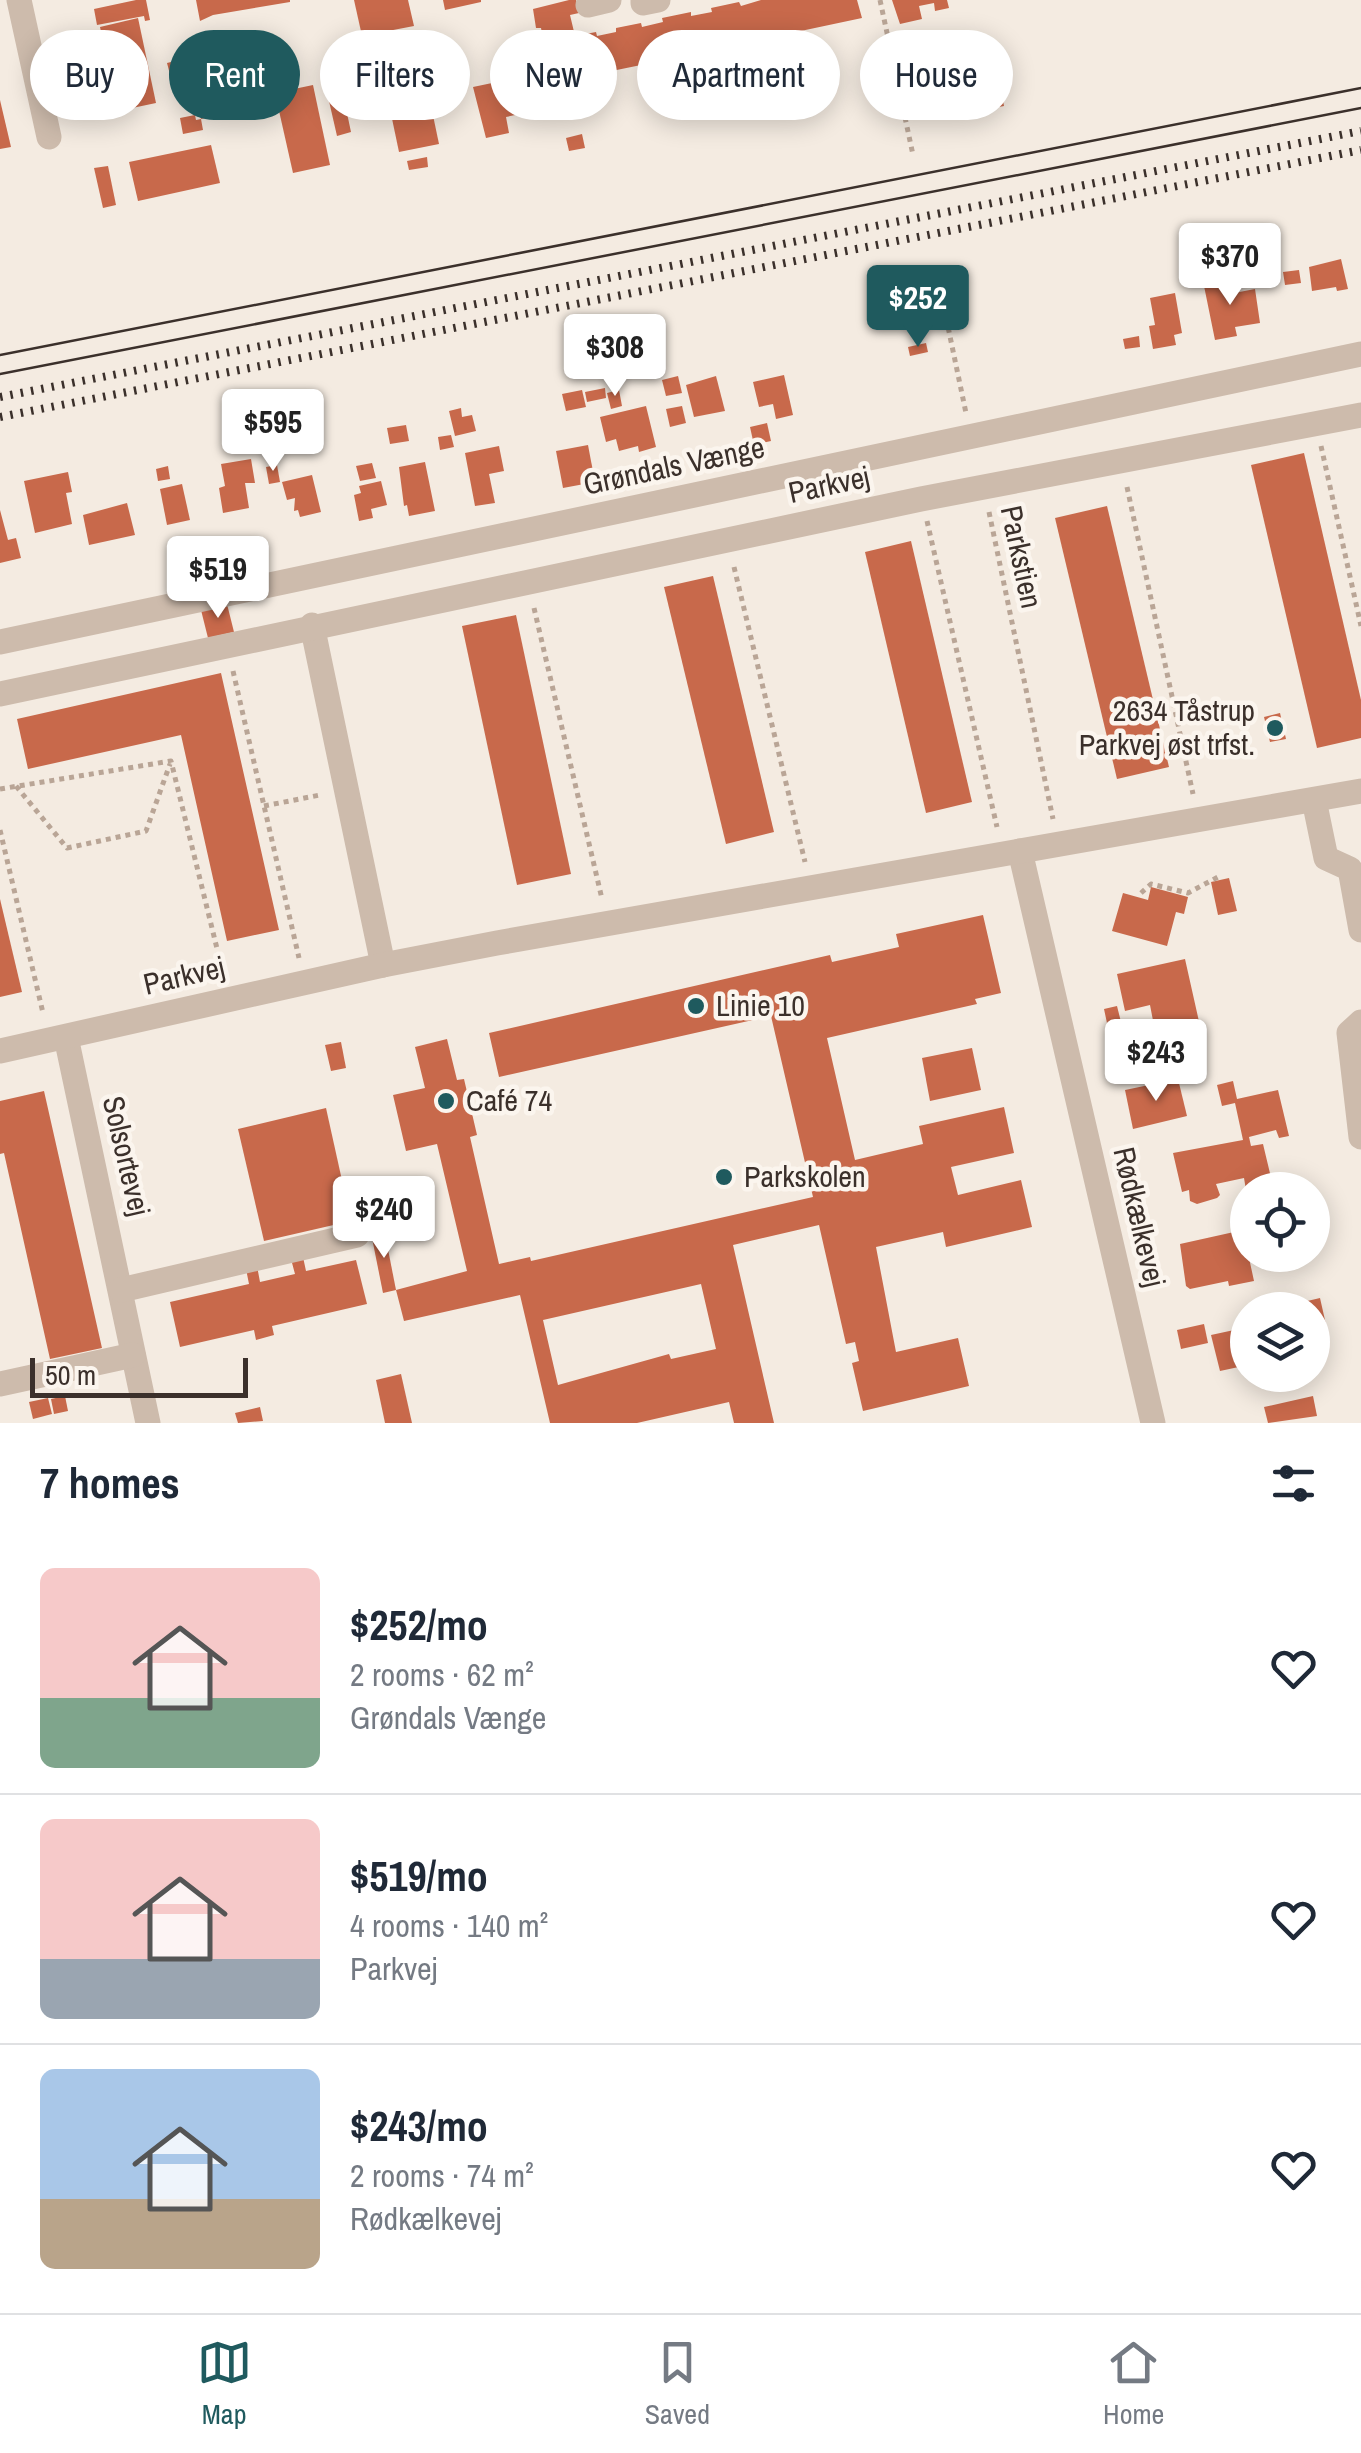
<!DOCTYPE html>
<html lang="en">
<head>
<meta charset="utf-8">
<style>
  body { margin:0; font-family:"Archivo Narrow",sans-serif; background:#f6f6f7; color:#1f2937; height:100vh; display:flex; flex-direction:column; font-size:38px; white-space:nowrap }
  * { box-sizing:border-box; margin:0 }
  p { font-size:32px; color:#747a83 }
  .icon { flex:none; width:55px; height:55px; fill:none; stroke:currentColor; stroke-width:2; stroke-linecap:round; stroke-linejoin:round }
  .map { position:relative; height:1423px; overflow:hidden }
  .details { display:flex; flex-direction:column; background:#fff; flex:1 }
  .details>* { flex:none }
  .guide { position:absolute; left:30px; top:30px; width:1302px; height:90px; display:flex; gap:20px }
  .tools { position:absolute; left:1230px; top:1172px; display:grid; gap:20px }
  .tools a { display:grid; place-items:center; width:100px; height:100px; border-radius:50%; background:#fff; box-shadow:0 5px 25px #0003; font-size:50px }
  .scale { position:absolute; left:30px; bottom:25px; width:218px; box-sizing:border-box; padding-left:10px; border:5px solid #3b302b; border-top:0; font-size:28px; line-height:35px; white-space:nowrap; color:#3b302b; -webkit-text-stroke:8px #fbf5ee; paint-order:stroke }
  .price { position:absolute; translate:-50% -85px; padding:0 22px; border-radius:10px; background:#fff; color:#222; font-size:32px; line-height:65px; filter:drop-shadow(0 2px 5px #0008) }
  .price::after { content:''; position:absolute; left:50%; top:60px; width:30px; height:22px; margin-left:-15px; background:inherit; clip-path:polygon(0 0,100% 0,50% 100%) }
  .price.active { background:#1f5a5e; color:#fff }
  ul { padding:0; list-style:none }
  li { display:flex; align-items:center; gap:30px; height:250px; padding:0 40px }
  li+li { border-top:2px solid #e0e1e3 }
  li span { display:grid; place-items:center; flex:none; width:280px; height:200px; border-radius:15px; color:#555 }
  li>.icon { margin-inline-start:auto }
  span .icon { width:120px; height:120px; fill:#fffc; stroke-width:1 }
  li b { font-size:42px }
  h2 { display:flex; justify-content:space-between; align-items:center; height:120px; padding:0 40px; font-size:42px }
  .chip { padding:0 35px; border-radius:45px; background:#fff; box-shadow:0 5px 25px #0003; font-size:35px; line-height:90px }
  .chip.active { background:#1f5a5e; color:#fff }
  .dock { display:flex; justify-content:space-around; align-items:center; height:140px; border-top:2px solid #e0e1e3; background:#fff; font-size:28px; color:#747a83 }
  .dock a { display:grid; justify-items:center; gap:5px }
  .dock .active { color:#1f5a5e }
  .map>svg:first-child { display:block }
  .building { fill:#c8694b; fill-rule:evenodd }
  .lines { fill:none; stroke-linecap:round; stroke-linejoin:round }
  .path { stroke:#b9a596; stroke-width:5; stroke-dasharray:5 5; stroke-linecap:butt }
  .minor { stroke:#cdbbac; stroke-width:25 }
  .tram { stroke:#3b302b; stroke-width:2.5 }
  .rail { stroke:#3b302b; stroke-width:8; stroke-dasharray:2.5 8; stroke-linecap:butt }
  .poi-dot { fill:#1f5a5e; stroke:#fbf5ee; stroke-width:4 }
  .labels { text-anchor:middle; stroke-width:9; stroke-linejoin:round; paint-order:stroke }
  .street-label { font-size:30px; fill:#3b302b; stroke:#fbf5ee }
  .poi-label { font-size:30px; fill:#3b302b; stroke:#fbf5ee; text-anchor:start }
</style>
</head>
<body>
<div class="map">
<svg width="1361" height="1423" viewBox="0 0 1361 1423">
  <rect width="100%" height="100%" fill="#f4ebe1"/>
  <g class="building">
    <path d="M136,0H146L150,20L145,21L144,16L97,25L94,9Z"/>
    <path d="M196,0H290V2L213,15L200,21Z"/>
    <path d="M354,0H408L414,26L362,36Z"/>
    <path d="M443,0H481V2L445,10Z"/>
    <path d="M569,0H576L579,13L570,15L575,36L596,32L597,36L616,32V28L641,23L642,27L663,22L662,18L691,12V16L712,12L711,8L739,2L741,6L761,0H857L862,18L796,32L797,42L774,52L767,49L765,39L747,43L749,53L718,59L716,49L695,53L697,62L686,64L685,56L558,82V79L548,81L553,107L506,117L509,133L486,138L473,87L520,77L517,62L528,60L526,50L541,47L544,60L547,59L541,28H536L533,9Z"/>
    <path d="M892,0H947L949,8L935,11L934,3L919,6L922,19L900,24Z"/>
    <path d="M138,18L156,103L118,111L100,27Z"/>
    <path d="M250,44L255,68L221,74L216,50Z"/>
    <path d="M195,56L200,80L173,86L167,63Z"/>
    <path d="M422,63L439,144L399,152L382,71Z"/>
    <path d="M998,76L1004,106L988,109L981,80Z"/>
    <path d="M208,84L215,116L201,119L203,130L183,134L180,118L195,115L196,120L201,119L194,87Z"/>
    <path d="M313,85L330,165L293,173L275,93Z"/>
    <path d="M341,85L351,132L337,136L326,88Z"/>
    <path d="M798,97L804,114L796,116L794,111L782,115L779,106Z"/>
    <path d="M0,100L11,147L0,149Z"/>
    <path d="M582,134L585,148L569,151L566,138Z"/>
    <path d="M211,145L220,183L138,201L129,162Z"/>
    <path d="M427,157L428,167L409,170L407,161Z"/>
    <path d="M108,166L116,205L103,208L94,168Z"/>
    <path d="M1341,259L1348,289L1337,291L1336,287L1312,291L1309,267Z"/>
    <path d="M1299,270L1301,283L1285,285L1283,272Z"/>
    <path d="M1226,277L1229,294L1255,289L1260,323L1235,327L1237,336L1215,340L1203,281Z"/>
    <path d="M1175,293L1182,333L1174,335L1176,345L1153,349L1149,326L1155,325L1150,298Z"/>
    <path d="M1139,336L1140,347L1125,349L1123,339Z"/>
    <path d="M926,343L928,352L910,356L908,347Z"/>
    <path d="M784,375L793,415L776,419L773,404L759,407L753,382Z"/>
    <path d="M678,376L682,393L666,396L662,380Z"/>
    <path d="M716,376L725,411L694,417L686,385Z"/>
    <path d="M605,388L606,398L587,402L585,392Z"/>
    <path d="M582,390L586,407L566,411L562,394Z"/>
    <path d="M619,390L622,406L611,409L607,393Z"/>
    <path d="M646,406L656,447L639,452L638,446L619,451L616,439L606,442L600,417Z"/>
    <path d="M682,406L686,423L670,427L666,409Z"/>
    <path d="M461,408L462,417L472,415L476,431L455,436L449,411Z"/>
    <path d="M767,423L771,441L754,445L750,427Z"/>
    <path d="M406,425L409,441L390,444L387,428Z"/>
    <path d="M451,435L454,447L440,450L438,437Z"/>
    <path d="M588,445L595,482L563,488L556,451Z"/>
    <path d="M499,446L504,471L489,474L495,503L475,506L465,453Z"/>
    <path d="M1304,453L1361,700V738L1317,748L1251,465Z"/>
    <path d="M251,459L255,483H245L249,508L223,513L219,488L225,486L221,464Z"/>
    <path d="M425,462L435,511L409,516L407,505L404,506L399,467Z"/>
    <path d="M372,463L376,478L360,481L356,466Z"/>
    <path d="M277,465L280,482L269,484L266,467Z"/>
    <path d="M168,466L170,479L158,481L156,469Z"/>
    <path d="M68,472L72,492L66,493L72,524L35,533L24,481Z"/>
    <path d="M312,475L321,512L300,517L298,510L294,511L295,498L287,500L282,482Z"/>
    <path d="M381,481L387,505L371,509L373,518L359,521L354,495L361,493L359,486Z"/>
    <path d="M182,484L190,520L167,525L160,489Z"/>
    <path d="M127,503L135,535L89,545L83,515Z"/>
    <path d="M1107,506L1169,767L1117,779L1055,518Z"/>
    <path d="M0,510L8,540L16,538L21,558L0,563Z"/>
    <path d="M911,541L972,802L926,813L865,552Z"/>
    <path d="M713,576L774,832L726,844L664,587Z"/>
    <path d="M227,604L234,632L208,638L201,610Z"/>
    <path d="M516,615L571,874L517,885L462,626Z"/>
    <path d="M221,673L279,930L227,941L181,735L28,769L17,719Z"/>
    <path d="M1280,713L1286,739L1270,742L1264,717Z"/>
    <path d="M1229,878L1237,911L1218,915L1211,882Z"/>
    <path d="M1151,887L1188,897L1184,914L1176,912L1167,946L1112,931L1123,893L1148,900Z"/>
    <path d="M0,899L22,992L0,997Z"/>
    <path d="M983,915L1001,993L975,999L977,1004L827,1038L855,1160L923,1144L919,1126L1004,1107L1014,1153L951,1167L958,1195L1021,1180L1032,1227L946,1247L943,1232L876,1247L896,1352L958,1338L969,1386L863,1411L852,1363L859,1361L855,1342L846,1344L819,1225L733,1245L774,1423H734L729,1402L637,1423H550L520,1295L404,1321L396,1290L467,1271L437,1144L406,1151L393,1095L425,1088L415,1047L447,1039L457,1080L464,1079L477,1135L470,1137L499,1264L530,1257L531,1261L813,1197L771,1016L499,1077L489,1033L830,955L832,962L899,947L896,934ZM701,1284L716,1349L671,1359L669,1354L558,1385L543,1320Z"/>
    <path d="M1185,959L1200,1026L1156,1036L1150,1005L1125,1011L1117,974Z"/>
    <path d="M1117,1006L1124,1034L1135,1031L1140,1050L1114,1056L1104,1009Z"/>
    <path d="M341,1042L346,1068L331,1071L325,1045Z"/>
    <path d="M972,1048L981,1090L930,1101L922,1058Z"/>
    <path d="M1178,1079L1187,1116L1133,1129L1125,1090Z"/>
    <path d="M1233,1081L1237,1099L1278,1090L1289,1136L1279,1138L1276,1130L1249,1137L1251,1146L1263,1144L1274,1190H1246L1244,1178L1216,1184L1220,1195L1217,1198L1197,1204L1190,1201L1189,1190L1182,1192L1173,1153L1243,1140L1235,1103L1222,1106L1217,1085Z"/>
    <path d="M44,1091L102,1348L50,1359L4,1153L0,1154V1101Z"/>
    <path d="M326,1108L351,1221L264,1241L238,1129Z"/>
    <path d="M416,1214L419,1228L395,1234L392,1219Z"/>
    <path d="M384,1229L396,1290L383,1293L371,1233Z"/>
    <path d="M1243,1230L1254,1281L1229,1286L1228,1281L1190,1289L1186,1286L1180,1244Z"/>
    <path d="M303,1257L306,1271L356,1260L367,1304L272,1326L274,1335L256,1340L254,1330L180,1347L170,1302L249,1284L246,1269L257,1266L260,1282L295,1274L291,1259Z"/>
    <path d="M1320,1298L1327,1329L1313,1332L1312,1310H1282V1307Z"/>
    <path d="M1204,1324L1208,1343L1181,1349L1177,1330Z"/>
    <path d="M1248,1327V1365L1220,1371L1211,1335Z"/>
    <path d="M401,1374L412,1423H385L376,1380Z"/>
    <path d="M65,1396L68,1411L54,1414L51,1399Z"/>
    <path d="M1313,1396L1317,1416L1268,1423L1264,1407Z"/>
    <path d="M48,1398L52,1414L33,1419L29,1402Z"/>
    <path d="M260,1407L263,1421L238,1423L235,1413Z"/>
  </g>
  <g class="lines">
    <g class="path">
      <path d="M880,0L913,155"/>
      <path d="M938,279L966,413"/>
      <path d="M1321,446L1361,626"/>
      <path d="M1127,487L1193,794"/>
      <path d="M989,512L1053,819"/>
      <path d="M927,521L997,827"/>
      <path d="M734,567L805,862"/>
      <path d="M534,608L602,899"/>
      <path d="M233,671L299,958"/>
      <path d="M16,786L67,848L146,831L170,764"/>
      <path d="M0,789L171,761L223,973"/>
      <path d="M264,806L320,795"/>
      <path d="M0,830L43,1013"/>
      <path d="M1141,893L1151,884L1188,893L1218,877"/>
    </g>
    <g class="minor">
      <path d="M19,0L49,137"/>
      <path d="M643,0V3L658,0"/>
      <path d="M588,5L609,0"/>
      <path d="M312,625L383,965"/>
      <path d="M0,642L1361,354"/>
      <path d="M0,694L921,499L1361,415"/>
      <path d="M1314,800L1326,858L1350,869L1361,930"/>
      <path d="M1020,851L1153,1423"/>
      <path d="M1361,1022L1349,1033L1361,1137"/>
      <path d="M66,1037L148,1423"/>
      <path d="M0,1051L383,965L497,943L1361,791"/>
      <path d="M121,1290L357,1235"/>
      <path d="M0,1384L133,1355"/>
    </g>
    <g class="tram">
      <path d="M0,355L1361,88"/>
      <path d="M0,374L1361,108"/>
    </g>
    <g class="rail">
      <path d="M0,397L1361,131"/>
      <path d="M0,417L1361,150"/>
    </g>
  </g>
  <g class="poi-dot">
    <circle cx="1275" cy="728" r="10"/>
    <circle cx="696" cy="1006" r="10"/>
    <circle cx="446" cy="1101" r="10"/>
    <circle cx="724" cy="1177" r="10"/>
  </g>
  <g class="labels">
    <g class="street-label">
      <text transform="translate(674 466) rotate(-12)" y="10">Grøndals Vænge</text>
      <text transform="translate(829 485) rotate(-12)" y="10">Parkvej</text>
      <text transform="translate(1021 557) rotate(78)" y="10">Parkstien</text>
      <text transform="translate(184 976) rotate(-13)" y="10">Parkvej</text>
      <text transform="translate(126 1156) rotate(77)" y="10">Solsortevej</text>
      <text transform="translate(1139 1217) rotate(77)" y="10">Rødkælkevej</text>
    </g>
    <g class="poi-label">
      <text x="1255" y="721" text-anchor="end">2634 Tåstrup<tspan x="1255" dy="34">Parkvej øst trfst.</tspan></text>
      <text x="716" y="1016">Linie 10</text>
      <text x="466" y="1111">Café 74</text>
      <text x="744" y="1187">Parkskolen</text>
    </g>
  </g>
</svg>
<div class="tools">
<a><svg class="icon" aria-label="locate" viewBox="0 0 24 24"><circle cx="12" cy="12" r="6"/><path d="M12 2v4M12 18v4M2 12h4M18 12h4"/></svg></a>
<a><svg class="icon" aria-label="layers" viewBox="0 0 24 24"><path d="M12 4l9 5-9 5-9-5zM3 14l9 5 9-5"/></svg></a>
</div>
<div class="scale">50 m</div>
<b class="price" style="left:1230px;top:308px">$370</b>
<b class="price active" style="left:918px;top:350px">$252</b>
<b class="price" style="left:615px;top:399px">$308</b>
<b class="price" style="left:273px;top:474px">$595</b>
<b class="price" style="left:218px;top:621px">$519</b>
<b class="price" style="left:1156px;top:1104px">$243</b>
<b class="price" style="left:384px;top:1261px">$240</b>
<div class="guide">
<a class="chip">Buy</a>
<a class="chip active">Rent</a>
<a class="chip">Filters</a>
<a class="chip">New</a>
<a class="chip">Apartment</a>
<a class="chip">House</a>
</div>
</div>
<section class="details">
<h2>7 homes<svg class="icon" aria-label="filters" viewBox="0 0 24 24"><path d="M4 7h16M4 17h16"/><circle cx="9" cy="7" r="2"/><circle cx="15" cy="17" r="2"/></svg></h2>
<ul>
<li><span style="background:linear-gradient(#f6c9c9 65%,#7fa58c 0)"><svg class="icon" aria-label="home" viewBox="0 0 24 24"><path d="M3 11l9-7 9 7M6 9v11h12V9"/></svg></span><div><b>$252/mo</b><p>2 rooms · 62 m²</p><p>Grøndals Vænge</p></div><svg class="icon" aria-label="heart" viewBox="0 0 24 24"><path d="M12 20l-8-8c-3-5 5-10 8-4 3-6 11-1 8 4z"/></svg></li>
<li><span style="background:linear-gradient(#f6c9c9 70%,#9aa5b1 0)"><svg class="icon" aria-label="home" viewBox="0 0 24 24"><path d="M3 11l9-7 9 7M6 9v11h12V9"/></svg></span><div><b>$519/mo</b><p>4 rooms · 140 m²</p><p>Parkvej</p></div><svg class="icon" aria-label="heart" viewBox="0 0 24 24"><path d="M12 20l-8-8c-3-5 5-10 8-4 3-6 11-1 8 4z"/></svg></li>
<li><span style="background:linear-gradient(#a9c7e8 65%,#b9a48a 0)"><svg class="icon" aria-label="home" viewBox="0 0 24 24"><path d="M3 11l9-7 9 7M6 9v11h12V9"/></svg></span><div><b>$243/mo</b><p>2 rooms · 74 m²</p><p>Rødkælkevej</p></div><svg class="icon" aria-label="heart" viewBox="0 0 24 24"><path d="M12 20l-8-8c-3-5 5-10 8-4 3-6 11-1 8 4z"/></svg></li>
</ul>
</section>
<nav class="dock">
<a class="active"><svg class="icon" aria-label="map" viewBox="0 0 24 24"><path d="M3 6l6-2 6 2 6-2v14l-6 2-6-2-6 2zM9 4v14M15 6v14"/></svg>Map</a>
<a><svg class="icon" aria-label="saved" viewBox="0 0 24 24"><path d="M7 4h10v16l-5-4-5 4z"/></svg>Saved</a>
<a><svg class="icon" aria-label="home" viewBox="0 0 24 24"><path d="M3 11l9-7 9 7M6 9v11h12V9"/></svg>Home</a>
</nav>
</body>
</html>
